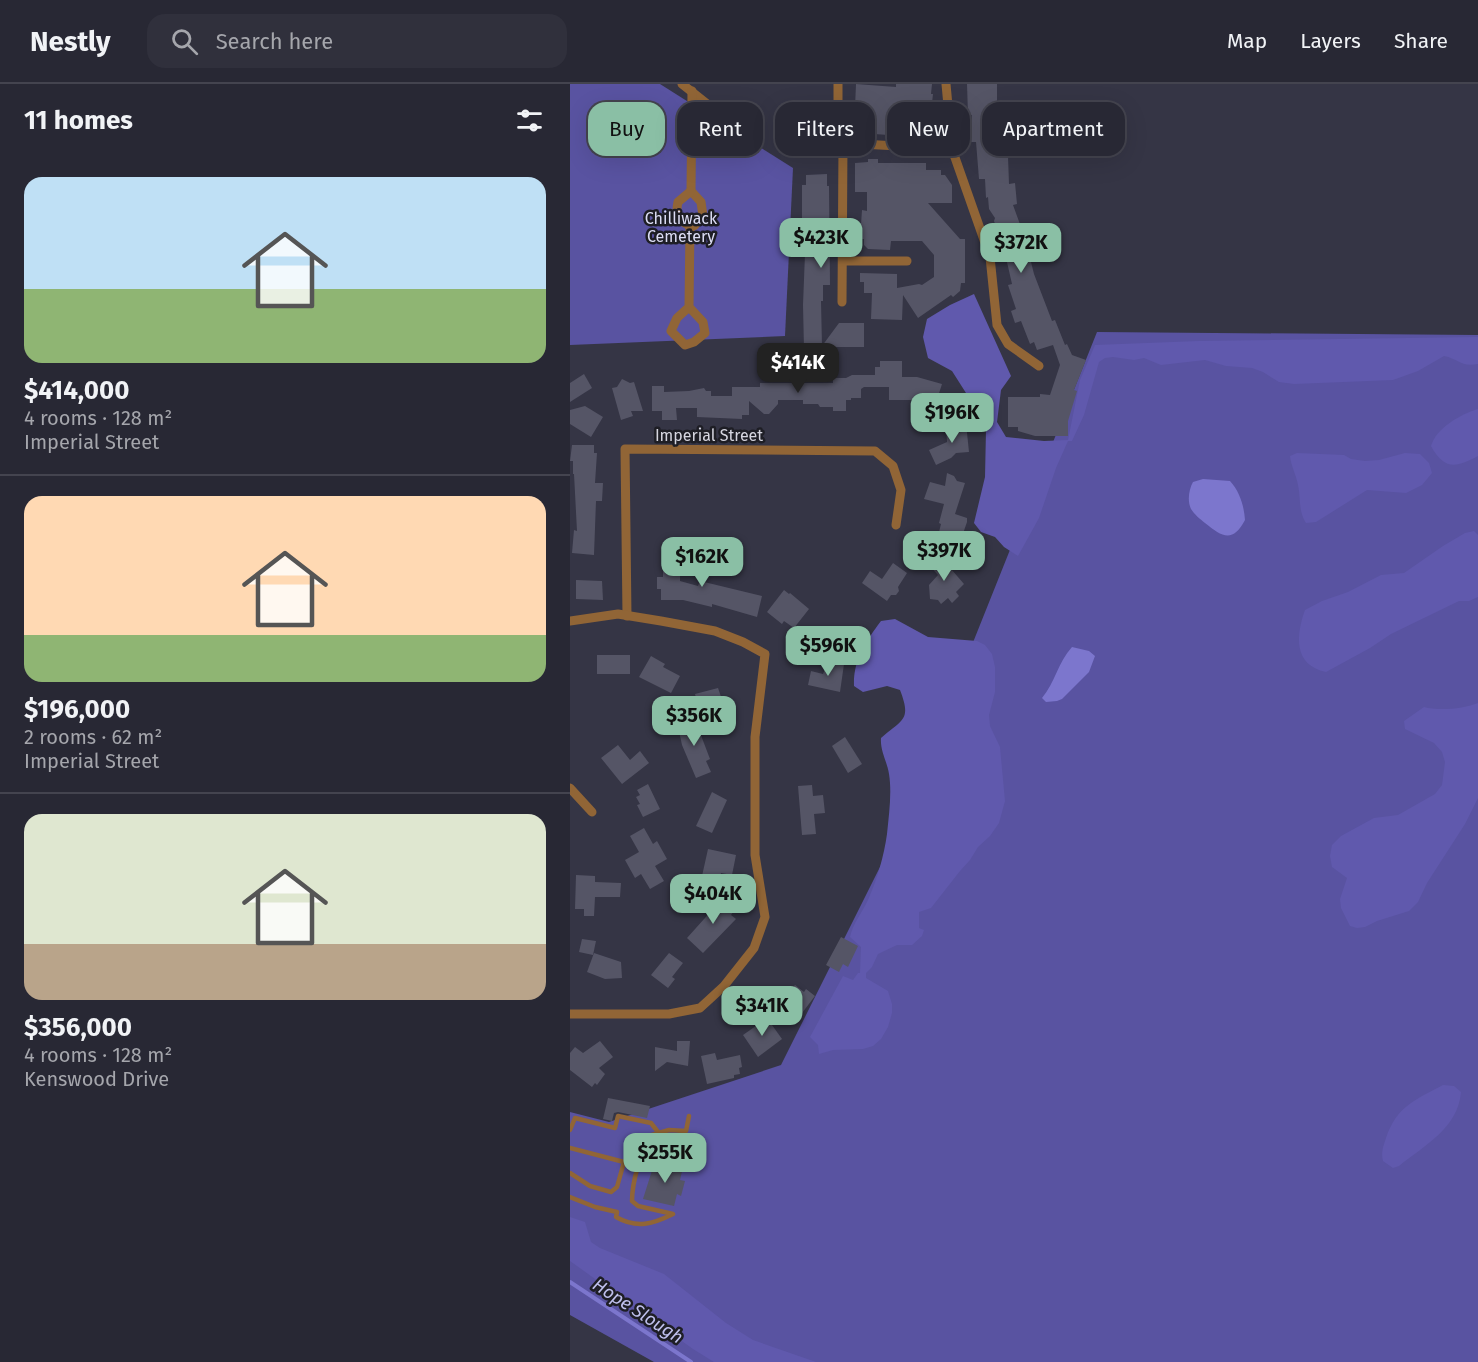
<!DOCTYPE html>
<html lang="en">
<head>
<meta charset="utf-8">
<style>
  body { margin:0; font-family:"Fira Sans",sans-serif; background:#30303c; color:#f1f3f6; height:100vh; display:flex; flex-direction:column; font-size:22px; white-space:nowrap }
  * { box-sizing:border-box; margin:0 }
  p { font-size:20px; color:#a5a6ac }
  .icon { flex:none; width:33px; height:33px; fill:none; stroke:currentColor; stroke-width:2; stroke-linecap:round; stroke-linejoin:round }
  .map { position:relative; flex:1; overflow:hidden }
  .sheet { display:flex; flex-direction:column; background:#282834; width:570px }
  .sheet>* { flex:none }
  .hud { position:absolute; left:18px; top:18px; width:570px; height:54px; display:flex; gap:12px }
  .price { position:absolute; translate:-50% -51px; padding:0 14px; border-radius:12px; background:#8abfa5; color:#111; font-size:20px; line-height:39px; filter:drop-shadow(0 2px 3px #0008) }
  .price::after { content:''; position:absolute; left:50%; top:36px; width:18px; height:14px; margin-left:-9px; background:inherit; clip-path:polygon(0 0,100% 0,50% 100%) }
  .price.active { background:#222; color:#fff }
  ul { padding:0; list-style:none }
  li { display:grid; align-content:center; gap:12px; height:318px; padding:0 24px }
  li+li { border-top:2px solid #44444f }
  li span { display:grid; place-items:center; height:186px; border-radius:18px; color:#555 }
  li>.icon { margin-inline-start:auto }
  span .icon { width:108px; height:108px; fill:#fffc; stroke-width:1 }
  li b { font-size:26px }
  h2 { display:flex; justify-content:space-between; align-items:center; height:72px; padding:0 24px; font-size:26px }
  .pill { padding:0 21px; border-radius:18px; background:#282834; box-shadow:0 6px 24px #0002,0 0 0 2px #44444f; font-size:21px; line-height:54px }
  .pill.active { background:#8abfa5; color:#111 }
  header { display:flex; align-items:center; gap:36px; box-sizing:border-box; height:84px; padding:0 30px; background:#282834; border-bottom:2px solid #44444f }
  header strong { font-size:28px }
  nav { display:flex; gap:33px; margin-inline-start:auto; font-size:21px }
  .search { width:420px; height:54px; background:#30303c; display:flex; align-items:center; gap:15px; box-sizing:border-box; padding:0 21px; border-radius:18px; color:#a5a6ac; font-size:22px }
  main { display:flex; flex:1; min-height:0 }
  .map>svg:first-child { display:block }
  .green { fill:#5953a1 }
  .forest { fill:#6059ad }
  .water { fill:#7c76cd }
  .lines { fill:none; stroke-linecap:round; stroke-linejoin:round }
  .stream { stroke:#7c76cd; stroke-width:4 }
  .building { fill:#556 }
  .lane { stroke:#916536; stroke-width:4.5 }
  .street { stroke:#916536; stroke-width:9 }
  .labels { text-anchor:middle; stroke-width:5; stroke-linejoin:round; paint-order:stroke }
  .park-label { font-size:16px; fill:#dcddf4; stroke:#1e1e25 }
  .street-label { font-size:16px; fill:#d6d6e0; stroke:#1e1e25 }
  .water-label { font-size:18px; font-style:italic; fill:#bfc0ed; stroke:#1e1e25 }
</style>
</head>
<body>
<header>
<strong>Nestly</strong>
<div class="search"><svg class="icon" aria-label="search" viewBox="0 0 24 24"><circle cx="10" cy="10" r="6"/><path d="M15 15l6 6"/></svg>Search here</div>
<nav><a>Map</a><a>Layers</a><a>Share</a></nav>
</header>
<main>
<section class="sheet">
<h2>11 homes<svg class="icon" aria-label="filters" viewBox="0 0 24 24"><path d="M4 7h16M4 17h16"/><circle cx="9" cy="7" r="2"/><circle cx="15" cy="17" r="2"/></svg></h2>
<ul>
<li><span style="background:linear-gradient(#bfe0f5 60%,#8fb573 0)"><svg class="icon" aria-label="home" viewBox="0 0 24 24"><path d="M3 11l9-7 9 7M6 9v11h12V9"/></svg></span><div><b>$414,000</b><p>4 rooms · 128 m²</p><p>Imperial Street</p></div></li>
<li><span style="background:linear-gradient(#ffd9b3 75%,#8fb573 0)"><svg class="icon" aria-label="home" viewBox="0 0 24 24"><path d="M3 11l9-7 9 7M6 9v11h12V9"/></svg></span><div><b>$196,000</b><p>2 rooms · 62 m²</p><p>Imperial Street</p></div></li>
<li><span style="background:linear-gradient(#dfe7d0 70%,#b9a48a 0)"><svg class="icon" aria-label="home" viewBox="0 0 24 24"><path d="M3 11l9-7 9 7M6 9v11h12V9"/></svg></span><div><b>$356,000</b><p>4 rooms · 128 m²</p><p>Kenswood Drive</p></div></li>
</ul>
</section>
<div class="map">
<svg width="908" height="1278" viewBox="0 0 908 1278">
  <rect width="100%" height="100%" fill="#353545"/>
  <g class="green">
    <path d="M0,0H90L223,84L215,252L0,261Z"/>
    <path d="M527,248L908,251V1278H84L0,1231V1028L39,1038L211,981L343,717L378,621Z"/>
  </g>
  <g class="forest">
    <path d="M404,210L441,292L431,306L427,338L436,353L474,357L498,356L510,296L525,261L629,257L908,253V280C890,283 889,275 874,272L848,287L823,296L724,300L709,298L693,288L682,284L656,282L635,276L591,281L574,274L564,276L543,273L535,274L529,278L514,331L502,357H498L486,384L469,434L448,472L434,463L425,453L411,448L404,439L415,393L416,346L403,320L382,287L358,274L353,253L357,235L380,221Z"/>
    <path d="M908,325V372C886,384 874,386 861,362C866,344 891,330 908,325Z"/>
    <path d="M727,369L774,371L781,375L795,377L809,376L835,369L850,370L859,379L862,389L852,401L836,409L797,406L746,438L736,439C728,427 731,414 728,401C726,390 721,382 720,372Z"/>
    <path d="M904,447L908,451V513L899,517H889L821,550L800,564L756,588C723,581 726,551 735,526L752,517L778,508L811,491L834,489L873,462L895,449Z"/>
    <path d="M325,535L358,553L407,557L415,561L422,570L425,583V608L419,631L420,642L430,663L435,717L429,739L420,752L408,763L400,776L390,787L361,824L349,828V844L354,846L352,852L342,861H327L308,870L302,883L296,889V894L318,907L322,920V929L318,943L311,955L303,962L293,965L263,966L249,970L248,961L240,953L273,892L283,896L288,889H290L291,863L280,853C283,839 292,829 298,816C307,796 314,772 317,750C319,730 322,709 319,690C317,677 310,667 311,654C332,635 342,637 330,606L317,602L293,608L284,602C283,576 296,557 311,537Z"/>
    <path d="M908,619V714L895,740L857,799L848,818L839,827L807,837L795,843L787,844L780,842L771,824L770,815L777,794L762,783L760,772L762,761L771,752L804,734L828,731L865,710L872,701L875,678L872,668L864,659L835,645L834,637L854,623C868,627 894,625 908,619Z"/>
    <path d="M873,1001L884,1002L891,1008C888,1044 855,1061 829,1082L823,1084L813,1077C811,1068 813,1063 816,1054C827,1022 845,1016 873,1001Z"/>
    <path d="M0,1133L15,1138L21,1158L30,1164L94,1190L156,1239L183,1256L246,1278H144L123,1265L0,1177Z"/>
  </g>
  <g class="water">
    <path d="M633,395L660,397C670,408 674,422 675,436C663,459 652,453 635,439C630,435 624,430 621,425C617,417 619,405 623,398Z"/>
    <path d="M502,563L519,567L525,572L519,588L492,615L487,617L476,618L472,614C485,599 488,578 502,563Z"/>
  </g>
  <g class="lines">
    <path class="stream" d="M0,1198L121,1278"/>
  </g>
  <g class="building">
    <path d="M286,0L326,3V0H362L361,10H363L362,19H363L362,35H364L363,43H366V53L355,52L354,55L339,54V47L319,45L318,51L291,49L292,23H285Z"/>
    <path d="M397,0H427V19H431V47H434V53H435V72H438L439,100L445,99L447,120L443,121L455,154L464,190L482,237L485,236L495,261L497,260L502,271L516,276L504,306L507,307L498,337V352H465L448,347V343H438V313H470V310L480,311L490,281L483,261L467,266L464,258L460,260L451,237L445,239L441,227L446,225L438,201L442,200L434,165L424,137L425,134L419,125L418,113L416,114L415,95H409L406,58H401L402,31H398Z"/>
    <path d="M298,75H308V79H356V86H371V91H375L382,101V119H358L390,155H395V199H391L390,207L383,213L381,211L348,234L333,211L332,236L301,235L302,209H294V198H290V189L327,190V204L349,200L352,201L364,193V171L352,157H321L320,166L298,165L294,161V155H290L292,126L297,127V108H285V79L298,78Z"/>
    <path d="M257,90V102H259L260,201H253V217H251L252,262L269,239H294V263H252V265H234L233,221L236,144H232V101H236V91Z"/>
    <path d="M310,277H332V293H347L372,300L365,322L358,320L357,325L344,321L346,316H319V303H294L291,305V314H281V316H276V327H263V323H250L248,320H233V316H208V320L199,330H194L179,317V331H172V335L127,333V324H106L107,336H92V327H82V302H94V308L119,307L134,304L136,307H141V312H162V303H190V299H263V294H276L282,291H305V283H310Z"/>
    <path d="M14,290L22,304L0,318V299Z"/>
    <path d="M52,295L60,299L64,298L73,327H61L63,332L51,336L42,304L47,303Z"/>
    <path d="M15,322L33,333L21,353L0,340V326Z"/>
    <path d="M396,339L399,368L386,369L381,374L366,381L359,366L377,358L376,341Z"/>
    <path d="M2,361H24V369H27L25,399H33L32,417H26L24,471L2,469L4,446L7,447L4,390H3V377H0Z"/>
    <path d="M377,389L384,392L387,397L395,399L385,430L397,434V438L387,467L367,460L371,449L369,448L371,440L369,439L374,420L354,415L360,398L375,402Z"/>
    <path d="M93,461H110V497L128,502L130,497L192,512L187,533L142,520V523L113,516H91V505H87V493H93Z"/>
    <path d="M369,471L394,500L386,508L389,512L382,519L378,514L371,520L368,516L360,515L359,501L368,491L359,481Z"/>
    <path d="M323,479L337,489L328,503L329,507L326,511H321L317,517L292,499L300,487L312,495Z"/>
    <path d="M6,496L32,497L33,516L6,515Z"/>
    <path d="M214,506L219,510L220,509L239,525L224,544L214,537L212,540L197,528Z"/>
    <rect x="27" y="571" width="33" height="19"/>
    <path d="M81,572L95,580L93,583L110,592L101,609L69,593Z"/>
    <path d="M258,577L274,580L270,608L238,601L241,587L253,590Z"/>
    <path d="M148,604L157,630L132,636L125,610Z"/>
    <path d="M124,633L140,675L136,677L141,688L126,694L112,661L107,638Z"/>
    <path d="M275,653L292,680L278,689L262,662Z"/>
    <path d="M48,661L60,676L70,667L79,679L52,700L31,674Z"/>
    <path d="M78,700L90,725L73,733L67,721L70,720L66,713L70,711L67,706Z"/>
    <path d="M242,701L243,712L253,711L255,729L244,730L246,750L232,751L228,702Z"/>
    <path d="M142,708L157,716L142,749L126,742Z"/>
    <path d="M74,744L83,760L87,757L97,775L85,782L94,797L80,805L71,790L65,794L55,776L69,768L60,752Z"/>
    <path d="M138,765L166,771L162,791L151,789L150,795L132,792Z"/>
    <path d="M6,791L25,792V798L51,799L50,813H25L24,832H14V825H5Z"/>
    <path d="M152,815L168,821L161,831L166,835L133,869L117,854Z"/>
    <path d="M271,853L288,862L278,883L273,880L269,888L256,881Z"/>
    <path d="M12,855L26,857L23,871L9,868Z"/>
    <path d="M24,869L51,878L52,894L35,895L17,888Z"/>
    <path d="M99,869L113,879L102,893L105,895L98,904L81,891Z"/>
    <path d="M225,901L234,908L236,905L245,912L229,933L211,919Z"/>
    <path d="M197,934L212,955L188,973L173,951Z"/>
    <path d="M30,957L43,973L29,984L35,990L27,1001L25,999L22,1003L0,986V969L5,963L13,969Z"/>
    <path d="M107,957H120L118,982L97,978L85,987V963L107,967Z"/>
    <path d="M145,969L147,976L170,971L172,983L169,984L170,990L164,991V994L137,1000L131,972Z"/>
    <path d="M38,1014L80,1022L77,1034L48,1028L44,1029L42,1037L33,1035Z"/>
    <path d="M85,1077L113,1083L110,1096L115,1097L111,1112L107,1110L104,1122L73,1115Z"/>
  </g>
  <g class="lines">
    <g class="lane">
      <path d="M0,1046L5,1034L45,1044L48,1032L81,1039L88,1048"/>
      <path d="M0,1064L54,1078L47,1103L41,1108L20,1102L0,1089"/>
      <path d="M0,1113L25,1123L47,1128L46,1133C67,1145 83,1140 103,1130L68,1122L62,1117C62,1098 71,1066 82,1051L99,1046L116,1047L119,1032"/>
    </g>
    <g class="street">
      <path d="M112,0L170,46"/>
      <path d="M268,0V22L273,59L272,218"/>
      <path d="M376,0L382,65L420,173L427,241L438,260L469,282"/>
      <path d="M273,59L382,65"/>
      <path d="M120,142H124L133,132L131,118L121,107L122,7"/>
      <path d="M120,142C108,136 105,131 108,118L121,107"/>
      <path d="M273,177H337"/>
      <path d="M119,223L107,234L101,247L115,261L124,258L135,249L133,238L119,223L120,142"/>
      <path d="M57,532L55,365L305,367L323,382L331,406L326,441"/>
      <path d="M0,537L48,530L91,537L145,547L173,558L195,570L185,653V771L195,833L184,864L154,902L130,924L99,930H0"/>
      <path d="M0,704L22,728"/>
    </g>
  </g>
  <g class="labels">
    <g class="park-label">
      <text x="111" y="140">Chilliwack<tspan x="111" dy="18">Cemetery</tspan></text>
    </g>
    <g class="street-label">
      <text x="139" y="357">Imperial Street</text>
    </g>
    <g class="water-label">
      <text transform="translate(68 1227) rotate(33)" y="6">Hope Slough</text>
    </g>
  </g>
</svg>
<b class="price" style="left:251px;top:185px">$423K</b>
<b class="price" style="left:451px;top:190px">$372K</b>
<b class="price active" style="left:228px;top:310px">$414K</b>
<b class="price" style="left:382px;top:360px">$196K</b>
<b class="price" style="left:374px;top:498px">$397K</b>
<b class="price" style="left:132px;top:504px">$162K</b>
<b class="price" style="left:258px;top:593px">$596K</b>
<b class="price" style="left:124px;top:663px">$356K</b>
<b class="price" style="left:143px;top:841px">$404K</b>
<b class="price" style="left:192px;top:953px">$341K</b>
<b class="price" style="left:95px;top:1100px">$255K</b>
<div class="hud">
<a class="pill active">Buy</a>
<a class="pill">Rent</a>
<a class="pill">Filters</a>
<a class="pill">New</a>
<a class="pill">Apartment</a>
</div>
</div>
</main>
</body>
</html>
